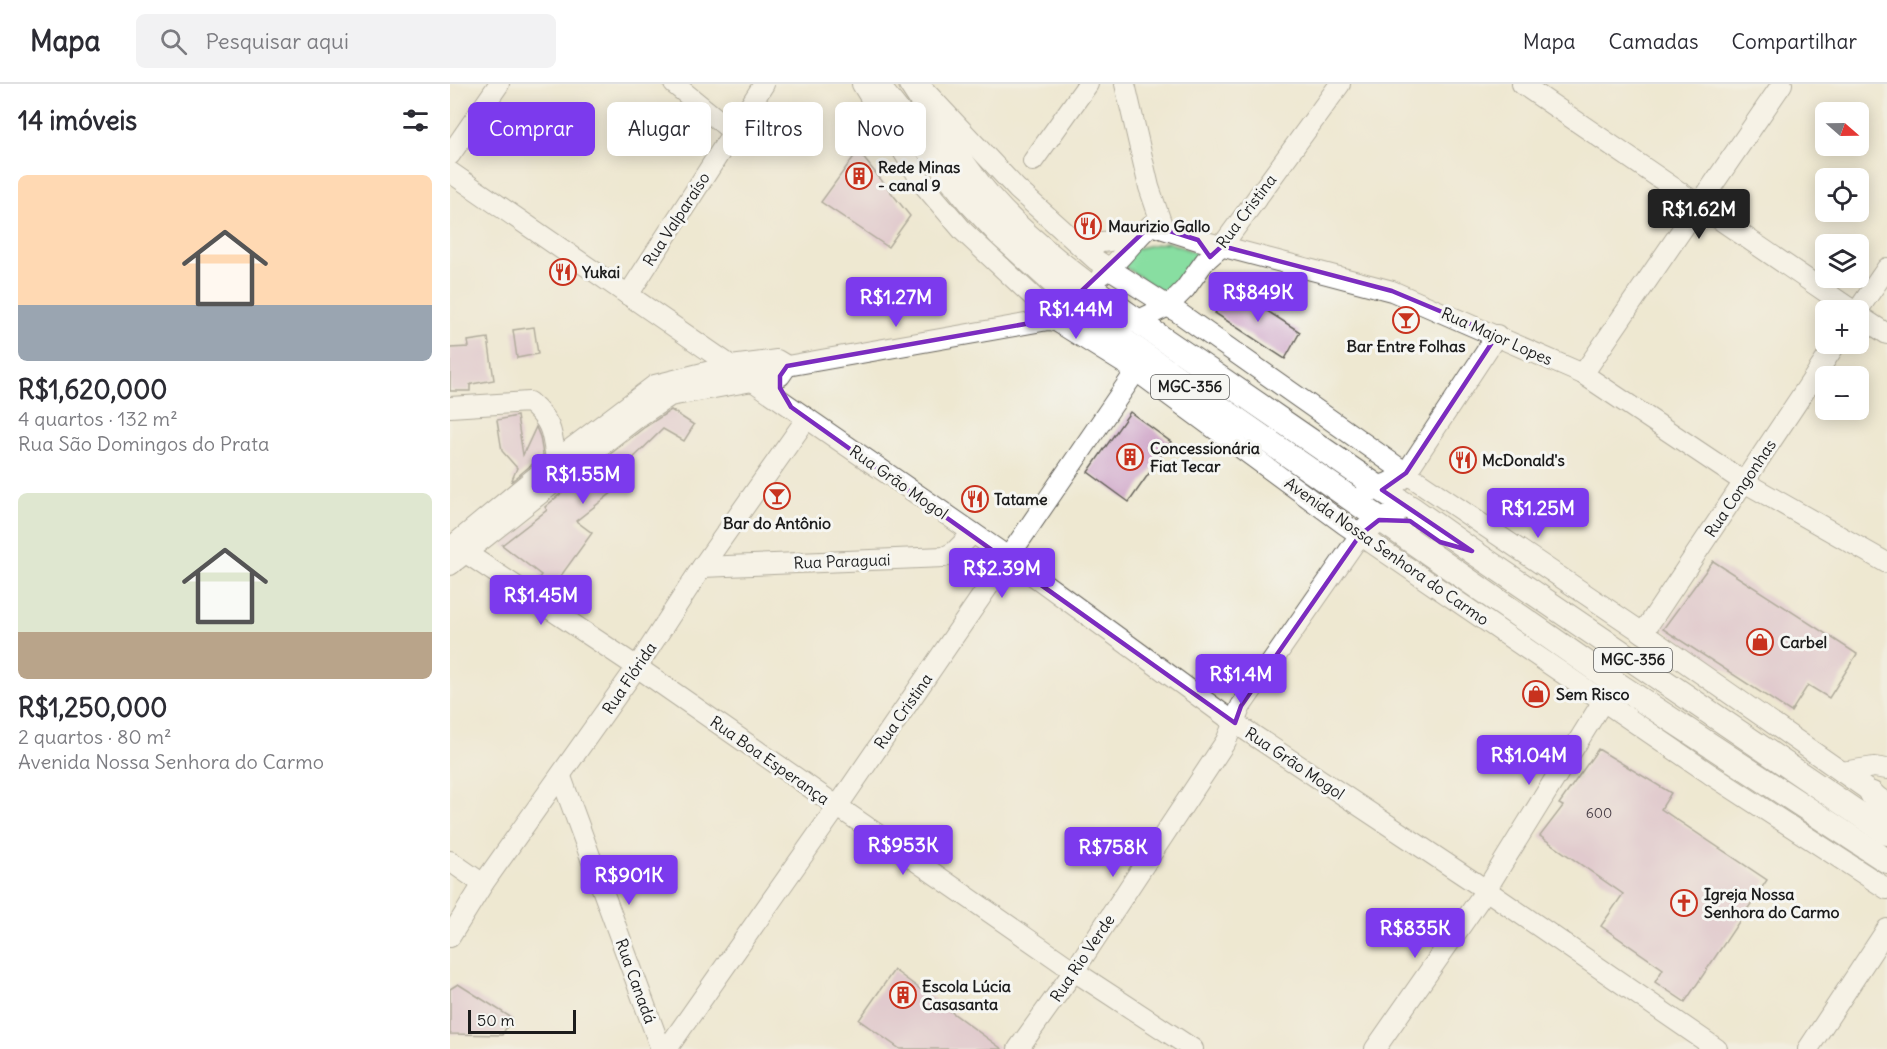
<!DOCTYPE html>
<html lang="pt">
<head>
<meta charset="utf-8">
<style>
  body { margin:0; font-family:Delius,sans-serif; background:#f2f2f3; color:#2b2b33; height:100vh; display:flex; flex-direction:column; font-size:22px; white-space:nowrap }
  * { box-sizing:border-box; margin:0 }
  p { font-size:20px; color:#7c7c81 }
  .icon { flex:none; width:33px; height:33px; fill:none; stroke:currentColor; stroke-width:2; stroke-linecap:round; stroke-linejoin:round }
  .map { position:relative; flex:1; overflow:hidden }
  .details { display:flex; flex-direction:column; background:#fff; width:450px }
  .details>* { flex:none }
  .hud { position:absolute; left:18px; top:18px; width:570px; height:54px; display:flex; gap:12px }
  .needle { width:39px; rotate:110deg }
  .fabs { position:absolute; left:1365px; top:18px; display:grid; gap:12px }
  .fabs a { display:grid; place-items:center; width:54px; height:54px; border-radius:9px; background:#fff; box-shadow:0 3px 15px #0003; font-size:30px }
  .scale { position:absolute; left:18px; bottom:15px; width:108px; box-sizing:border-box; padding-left:6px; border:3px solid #1c1c1c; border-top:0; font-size:16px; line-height:21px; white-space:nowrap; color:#1c1c1c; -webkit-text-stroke:4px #f6f6f2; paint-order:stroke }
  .price { position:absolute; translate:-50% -51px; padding:0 14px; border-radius:6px; background:#7c3aed; color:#fff; font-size:20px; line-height:39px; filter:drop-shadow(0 2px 3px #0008) }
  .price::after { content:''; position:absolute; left:50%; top:36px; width:18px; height:14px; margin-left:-9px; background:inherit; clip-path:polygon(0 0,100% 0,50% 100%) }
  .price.active { background:#222; color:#fff }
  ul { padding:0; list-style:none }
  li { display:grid; align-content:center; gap:12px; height:318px; padding:0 18px }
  li span { display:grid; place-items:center; height:186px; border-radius:9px; color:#555 }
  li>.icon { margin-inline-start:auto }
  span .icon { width:108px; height:108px; fill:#fffc; stroke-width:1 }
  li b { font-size:26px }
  h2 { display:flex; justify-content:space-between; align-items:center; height:72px; padding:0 18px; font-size:26px }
  .tag { padding:0 21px; border-radius:9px; background:#fff; box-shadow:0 3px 15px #0003; font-size:21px; line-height:54px }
  .tag.active { background:#7c3aed; color:#fff }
  header { display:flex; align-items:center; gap:36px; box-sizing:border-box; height:84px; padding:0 30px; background:#fff; border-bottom:2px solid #e1e1e2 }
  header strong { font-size:28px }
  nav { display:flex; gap:33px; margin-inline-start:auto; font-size:21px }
  .search { width:420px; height:54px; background:#f2f2f3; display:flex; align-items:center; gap:15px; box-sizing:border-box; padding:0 21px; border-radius:9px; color:#7c7c81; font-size:22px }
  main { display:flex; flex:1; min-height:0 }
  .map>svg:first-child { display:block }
  .green { fill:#88dea1; stroke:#527d5e; stroke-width:1.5 }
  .building { fill:#d0a7c9 }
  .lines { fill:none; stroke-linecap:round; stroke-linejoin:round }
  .minor-casing { stroke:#66635b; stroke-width:22 }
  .major-casing { stroke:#66635b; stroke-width:26 }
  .minor { stroke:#fff; stroke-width:20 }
  .major { stroke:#fff; stroke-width:24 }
  .marked { fill:none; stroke:#7b2cbf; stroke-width:4.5; stroke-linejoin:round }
  .labels { text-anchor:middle; stroke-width:6; stroke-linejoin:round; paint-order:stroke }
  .number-label { font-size:14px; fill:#493f47 }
  .shield { fill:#f6f6f2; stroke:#5d5d5c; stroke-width:1.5 }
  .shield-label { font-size:15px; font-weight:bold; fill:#1c1c1c }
  .poi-label { font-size:16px; font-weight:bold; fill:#1c1c1c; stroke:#f6f6f2; text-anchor:start }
  .street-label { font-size:16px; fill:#1c1c1c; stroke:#f6f6f2 }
</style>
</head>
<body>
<header>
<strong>Mapa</strong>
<div class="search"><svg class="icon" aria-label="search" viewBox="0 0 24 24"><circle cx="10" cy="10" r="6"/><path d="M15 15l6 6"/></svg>Pesquisar aqui</div>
<nav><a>Mapa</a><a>Camadas</a><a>Compartilhar</a></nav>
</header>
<main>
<section class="details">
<h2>14 imóveis<svg class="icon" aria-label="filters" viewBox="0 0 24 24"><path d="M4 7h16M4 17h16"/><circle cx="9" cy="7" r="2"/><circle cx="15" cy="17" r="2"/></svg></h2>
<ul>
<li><span style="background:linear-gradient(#ffd9b3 70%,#9aa5b1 0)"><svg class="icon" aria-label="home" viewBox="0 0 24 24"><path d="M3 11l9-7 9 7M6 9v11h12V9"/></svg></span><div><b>R$1,620,000</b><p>4 quartos · 132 m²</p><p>Rua São Domingos do Prata</p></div></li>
<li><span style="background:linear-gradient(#dfe7d0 75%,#b9a48a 0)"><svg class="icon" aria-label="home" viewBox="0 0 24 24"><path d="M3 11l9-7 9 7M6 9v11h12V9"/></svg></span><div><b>R$1,250,000</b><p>2 quartos · 80 m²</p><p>Avenida Nossa Senhora do Carmo</p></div></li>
</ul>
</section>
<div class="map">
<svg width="1437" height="965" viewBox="0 0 1437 965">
  <rect width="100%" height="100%" fill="#f6f6f2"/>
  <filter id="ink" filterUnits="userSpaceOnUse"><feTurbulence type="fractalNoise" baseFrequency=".0167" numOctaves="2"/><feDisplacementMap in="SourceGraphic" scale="12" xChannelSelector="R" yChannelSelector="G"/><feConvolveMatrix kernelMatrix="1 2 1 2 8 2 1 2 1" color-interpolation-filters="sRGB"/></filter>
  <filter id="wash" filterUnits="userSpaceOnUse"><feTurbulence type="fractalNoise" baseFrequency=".008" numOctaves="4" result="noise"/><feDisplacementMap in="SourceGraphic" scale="24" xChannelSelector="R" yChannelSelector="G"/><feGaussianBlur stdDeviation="1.35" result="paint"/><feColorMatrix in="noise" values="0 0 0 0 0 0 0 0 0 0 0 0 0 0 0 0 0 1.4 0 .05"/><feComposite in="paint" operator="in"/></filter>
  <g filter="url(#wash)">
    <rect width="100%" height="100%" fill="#eee8d1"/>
    <path class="green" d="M717,158L750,170L717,211L669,179L684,165Z"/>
    <g id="blocks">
      <g class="building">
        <path d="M408,67L460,132L438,163L371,118Z"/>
        <path d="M783,205L850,248L835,275L765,229Z"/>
        <path d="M84,243L88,270L67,274L63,246Z"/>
        <path d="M38,254L44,296L22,300L20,301V307H0V264L19,263L18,257Z"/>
        <path d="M221,326L244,341L234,357L213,345L171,386L178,396L126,437L142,449L102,504L89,494L91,491L52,461L97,426L95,423L132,392L195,343Z"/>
        <path d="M680,328L721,358L679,418L638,388Z"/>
        <path d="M67,332L73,371L86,343L90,353L93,371L61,398L67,384L52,367L47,336Z"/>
        <path d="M1263,477L1407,570L1379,614L1358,601L1341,628L1213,545Z"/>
        <path d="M1148,665L1221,709L1211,725L1317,796L1235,918L1205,898L1213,885L1151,842L1173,810L1090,752L1113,722L1109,720Z"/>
        <path d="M444,886L552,965H450L409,936Z"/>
        <path d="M8,900L62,934L52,951L0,950V905Z"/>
      </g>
    </g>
  </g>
  <g filter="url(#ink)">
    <use href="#blocks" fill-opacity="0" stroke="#66635b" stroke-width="1.5"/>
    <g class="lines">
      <defs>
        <g id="minor">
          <path d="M224,0L283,48"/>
          <path d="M412,0L473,100L514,148L593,222L606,237L686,287L894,440L1260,690L1437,805"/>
          <path d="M675,0L699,103L713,144"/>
          <path d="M1072,0L1402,226"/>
          <path d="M475,7L567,105L646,176L729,229L956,389L1193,549L1435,718"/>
          <path d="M0,71L49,0"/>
          <path d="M583,77L638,0"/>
          <path d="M0,88L558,473L785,639L1036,806L1267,965"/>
          <path d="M701,141L748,156L942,207L1133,290L1294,398L1437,479"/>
          <path d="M624,156C650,161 666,157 691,149"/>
          <path d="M652,190C671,177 683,156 701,141"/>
          <path d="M178,211L314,0"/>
          <path d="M1408,226L1437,184"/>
          <path d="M1408,231L1437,250"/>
          <path d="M676,237H687L718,222L735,205L755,177L772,162L890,0"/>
          <path d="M1133,290L1332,0"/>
          <path d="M0,323L79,318C102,338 102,347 106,376"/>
          <path d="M956,389L1047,251"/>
          <path d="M0,464L106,376L205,301L281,282L327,276L337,282L598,236L614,237"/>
          <path d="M16,469L187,583L624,887L743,965"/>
          <path d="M0,481L153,360L188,333L220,312L330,292L337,282"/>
          <path d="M252,483L494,473L504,468L523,449"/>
          <path d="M1193,549L1386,260"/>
          <path d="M1392,688L1424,683L1437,685"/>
          <path d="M111,693L211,965"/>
          <path d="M0,777L33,800"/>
          <path d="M0,853L33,800L187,583L252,483L357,334"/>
          <path d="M217,965L387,723L686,287"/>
          <path d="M568,965L624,887L776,657L791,622L910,451"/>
          <path d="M925,965L1036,806L1153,617"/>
          <path d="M1358,965L1437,845"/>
        </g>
        <g id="major">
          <path d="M426,0L519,117L551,151L646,237L1164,598L1437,777"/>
          <path d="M461,0C492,47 522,100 564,139C617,189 678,231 738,272C802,316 865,360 929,404L964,426L1022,467L1437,749"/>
          <path d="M919,405C934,404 945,400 956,389"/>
          <path d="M910,451L929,436L943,433"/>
          <path d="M1422,710L1437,729"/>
        </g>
      </defs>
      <use href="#minor" class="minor-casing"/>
      <use href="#major" class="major-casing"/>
      <use href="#minor" class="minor"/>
      <use href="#major" class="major"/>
    </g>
  </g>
  <path d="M0 0H1437V965H0ZM701,141L748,156L760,173L772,162L942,207L1047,251L956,389L932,406L1022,467L990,458L960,437L929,436L910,451L791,622L785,639L341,323L330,304V292L337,282L598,236L646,237L623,215Z" fill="#eee8d1" fill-opacity=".55" fill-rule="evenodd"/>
  <path class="marked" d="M701,141L748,156L760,173L772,162L942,207L1047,251L956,389L932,406L1022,467L990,458L960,437L929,436L910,451L791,622L785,639L341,323L330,304V292L337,282L598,236L646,237L623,215Z"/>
  <defs>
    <symbol id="building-ring" viewBox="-11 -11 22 22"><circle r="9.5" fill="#f6f6f2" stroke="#c8321e" stroke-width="1.5"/><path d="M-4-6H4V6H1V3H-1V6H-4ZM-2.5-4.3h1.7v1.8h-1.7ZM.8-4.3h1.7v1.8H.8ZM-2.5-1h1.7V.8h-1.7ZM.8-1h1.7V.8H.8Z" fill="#c8321e"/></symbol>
    <symbol id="restaurant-ring" viewBox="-11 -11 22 22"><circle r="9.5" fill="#f6f6f2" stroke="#c8321e" stroke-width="1.5"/><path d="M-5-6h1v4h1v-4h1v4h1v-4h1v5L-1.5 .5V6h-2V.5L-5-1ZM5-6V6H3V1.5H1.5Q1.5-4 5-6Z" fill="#c8321e"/></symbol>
    <symbol id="bar-ring" viewBox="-11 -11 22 22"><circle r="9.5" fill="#f6f6f2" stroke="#c8321e" stroke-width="1.5"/><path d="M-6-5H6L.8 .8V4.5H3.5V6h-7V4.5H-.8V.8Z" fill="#c8321e"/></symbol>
    <symbol id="shop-ring" viewBox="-11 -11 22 22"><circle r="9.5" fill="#f6f6f2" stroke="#c8321e" stroke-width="1.5"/><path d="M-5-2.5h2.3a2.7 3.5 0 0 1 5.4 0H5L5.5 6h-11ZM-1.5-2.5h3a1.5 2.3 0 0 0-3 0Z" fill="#c8321e"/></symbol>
    <symbol id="church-ring" viewBox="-11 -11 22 22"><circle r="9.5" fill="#f6f6f2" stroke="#c8321e" stroke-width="1.5"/><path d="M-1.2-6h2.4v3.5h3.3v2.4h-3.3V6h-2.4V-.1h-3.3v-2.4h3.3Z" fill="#c8321e"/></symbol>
  </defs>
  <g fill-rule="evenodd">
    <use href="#building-ring" x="394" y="77" width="30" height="30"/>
    <use href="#restaurant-ring" x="623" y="127" width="30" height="30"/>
    <use href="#restaurant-ring" x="98" y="173" width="30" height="30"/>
    <use href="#bar-ring" x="941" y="221" width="30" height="30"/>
    <use href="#building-ring" x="665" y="358" width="30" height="30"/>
    <use href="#restaurant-ring" x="998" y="361" width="30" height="30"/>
    <use href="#bar-ring" x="312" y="397" width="30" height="30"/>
    <use href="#restaurant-ring" x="510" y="400" width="30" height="30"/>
    <use href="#shop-ring" x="1295" y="543" width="30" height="30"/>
    <use href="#shop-ring" x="1071" y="595" width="30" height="30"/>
    <use href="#church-ring" x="1219" y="804" width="30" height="30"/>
    <use href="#building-ring" x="438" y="896" width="30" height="30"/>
  </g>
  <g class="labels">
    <g class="number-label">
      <text x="1149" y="734">600</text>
    </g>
    <g class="shield">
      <rect x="701" y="291" width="78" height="24" rx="4.5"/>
      <rect x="1144" y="564" width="78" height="24" rx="4.5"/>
    </g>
    <g class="shield-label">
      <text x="740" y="308">MGC-356</text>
      <text x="1183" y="581">MGC-356</text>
    </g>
    <g class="poi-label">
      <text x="428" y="89">Rede Minas<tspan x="428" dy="18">- canal 9</tspan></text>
      <text x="658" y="148">Maurizio Gallo</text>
      <text x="132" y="194">Yukai</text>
      <text x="956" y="268" text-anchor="middle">Bar Entre Folhas</text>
      <text x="700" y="370">Concessionária<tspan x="700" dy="18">Fiat Tecar</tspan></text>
      <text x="1032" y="382">McDonald's</text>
      <text x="544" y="421">Tatame</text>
      <text x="327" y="445" text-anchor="middle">Bar do Antônio</text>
      <text x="1330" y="564">Carbel</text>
      <text x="1106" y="616">Sem Risco</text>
      <text x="1254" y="816">Igreja Nossa<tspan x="1254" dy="18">Senhora do Carmo</tspan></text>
      <text x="472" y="908">Escola Lúcia<tspan x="472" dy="18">Casasanta</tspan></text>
    </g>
    <g class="street-label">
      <text transform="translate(796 127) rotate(-53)" y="6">Rua Cristina</text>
      <text transform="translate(226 135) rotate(-57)" y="6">Rua Valparaíso</text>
      <text transform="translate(1047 252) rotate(24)" y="6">Rua Major Lopes</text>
      <text transform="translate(449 398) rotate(35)" y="6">Rua Grão Mogol</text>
      <text transform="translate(1290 404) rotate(-56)" y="6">Rua Congonhas</text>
      <text transform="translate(937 467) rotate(35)" y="6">Avenida Nossa Senhora do Carmo</text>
      <text transform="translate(392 477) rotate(-2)" y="6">Rua Paraguai</text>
      <text transform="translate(179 594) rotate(-56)" y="6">Rua Flórida</text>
      <text transform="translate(453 627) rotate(-55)" y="6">Rua Cristina</text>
      <text transform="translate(320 676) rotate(35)" y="6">Rua Boa Esperança</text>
      <text transform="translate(845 679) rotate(34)" y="6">Rua Grão Mogol</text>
      <text transform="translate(632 874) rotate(-56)" y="6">Rua Rio Verde</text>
      <text transform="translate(186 897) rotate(70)" y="6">Rua Canadá</text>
    </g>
  </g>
</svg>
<div class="fabs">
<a><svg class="needle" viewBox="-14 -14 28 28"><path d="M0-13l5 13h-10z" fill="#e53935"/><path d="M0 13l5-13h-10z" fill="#7c7c81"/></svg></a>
<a><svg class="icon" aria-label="locate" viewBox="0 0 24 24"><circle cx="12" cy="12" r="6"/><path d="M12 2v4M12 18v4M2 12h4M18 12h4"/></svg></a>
<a><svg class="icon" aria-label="layers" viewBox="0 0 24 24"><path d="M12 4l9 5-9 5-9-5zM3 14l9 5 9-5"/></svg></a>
<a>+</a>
<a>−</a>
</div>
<div class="scale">50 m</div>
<b class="price active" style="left:1249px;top:156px">R$1.62M</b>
<b class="price" style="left:808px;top:239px">R$849K</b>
<b class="price" style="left:446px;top:244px">R$1.27M</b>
<b class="price" style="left:626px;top:256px">R$1.44M</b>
<b class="price" style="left:133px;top:421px">R$1.55M</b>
<b class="price" style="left:1088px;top:455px">R$1.25M</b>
<b class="price" style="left:552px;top:515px">R$2.39M</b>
<b class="price" style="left:91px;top:542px">R$1.45M</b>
<b class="price" style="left:791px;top:621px">R$1.4M</b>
<b class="price" style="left:1079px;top:702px">R$1.04M</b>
<b class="price" style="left:453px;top:792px">R$953K</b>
<b class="price" style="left:663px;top:794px">R$758K</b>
<b class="price" style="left:179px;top:822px">R$901K</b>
<b class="price" style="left:965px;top:875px">R$835K</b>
<div class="hud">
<a class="tag active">Comprar</a>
<a class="tag">Alugar</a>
<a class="tag">Filtros</a>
<a class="tag">Novo</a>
</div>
</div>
</main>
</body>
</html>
